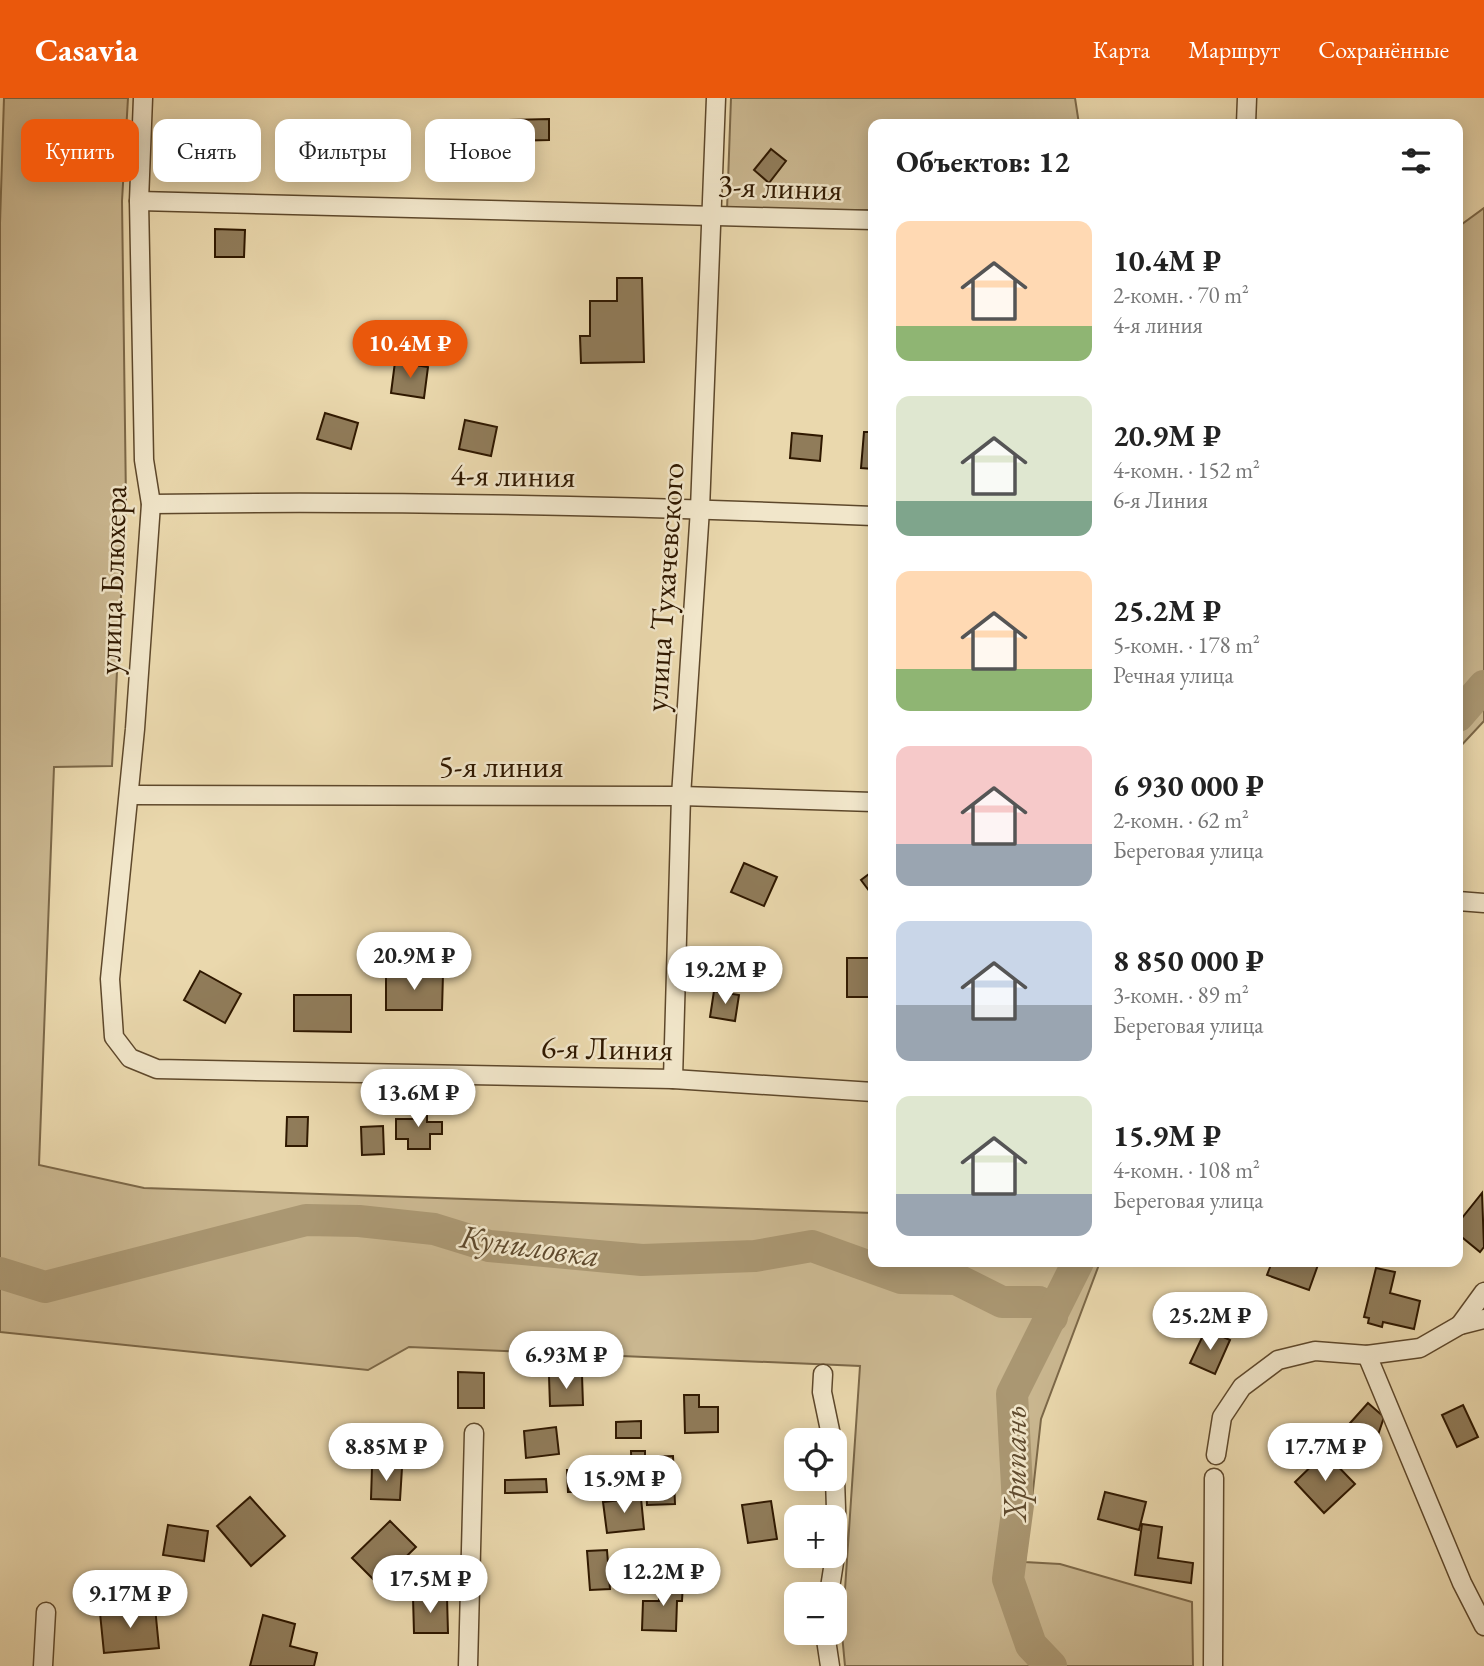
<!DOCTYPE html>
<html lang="ru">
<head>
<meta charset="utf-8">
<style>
  body { margin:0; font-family:"EB Garamond",serif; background:#f6f6f6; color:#222; height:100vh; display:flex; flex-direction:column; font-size:26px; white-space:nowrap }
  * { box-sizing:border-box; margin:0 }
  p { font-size:23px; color:#767676 }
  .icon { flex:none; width:38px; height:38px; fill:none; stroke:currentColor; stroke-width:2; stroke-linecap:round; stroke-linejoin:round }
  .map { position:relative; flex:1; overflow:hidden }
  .details { position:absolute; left:868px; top:21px; width:595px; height:1148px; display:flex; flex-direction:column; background:#fff; border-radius:14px; box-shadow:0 4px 18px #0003 }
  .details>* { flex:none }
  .hud { position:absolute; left:21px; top:21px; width:665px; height:63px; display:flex; gap:14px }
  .controls { position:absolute; left:784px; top:1330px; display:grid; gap:14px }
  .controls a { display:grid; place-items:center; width:63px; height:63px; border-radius:14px; background:#fff; box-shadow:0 4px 18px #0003; font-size:35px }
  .price { position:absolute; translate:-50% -60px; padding:0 16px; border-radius:24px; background:#fff; color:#222; font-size:23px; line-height:46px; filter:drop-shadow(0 2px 4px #0008) }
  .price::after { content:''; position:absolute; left:50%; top:42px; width:21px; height:16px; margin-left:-10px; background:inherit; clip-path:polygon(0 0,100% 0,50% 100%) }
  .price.selected { background:#ea580c; color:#fff }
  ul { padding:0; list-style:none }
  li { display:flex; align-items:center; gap:21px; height:175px; padding:0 28px }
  li span { display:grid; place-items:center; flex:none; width:196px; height:140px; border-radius:14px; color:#555 }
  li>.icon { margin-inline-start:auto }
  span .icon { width:84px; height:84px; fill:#fffc; stroke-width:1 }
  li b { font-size:30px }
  h2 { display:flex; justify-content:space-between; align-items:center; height:84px; padding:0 28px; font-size:30px }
  .chip { padding:0 24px; border-radius:14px; background:#fff; box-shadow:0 4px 18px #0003; font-size:24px; line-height:63px }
  .chip.selected { background:#ea580c; color:#fff }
  header { display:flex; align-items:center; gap:42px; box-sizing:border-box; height:98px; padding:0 35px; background:#ea580c; color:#fff }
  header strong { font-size:33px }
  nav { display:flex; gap:38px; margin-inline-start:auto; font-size:24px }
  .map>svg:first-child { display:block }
  .green { fill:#cab790; stroke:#7c6848; stroke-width:2 }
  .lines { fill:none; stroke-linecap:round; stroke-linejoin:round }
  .river { stroke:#aa9772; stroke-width:32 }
  .building { fill:#907c5a; stroke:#2f1800; stroke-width:2 }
  .street-casing { stroke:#5e482b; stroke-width:21 }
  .street { stroke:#f1e6ca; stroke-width:18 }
  .labels { text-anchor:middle; stroke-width:5; stroke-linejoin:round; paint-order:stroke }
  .street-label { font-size:32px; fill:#2f1800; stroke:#f1e6ca }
  .water-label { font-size:33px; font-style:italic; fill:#604b2e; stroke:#f1e6ca }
</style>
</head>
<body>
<header>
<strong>Casavia</strong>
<nav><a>Карта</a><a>Маршрут</a><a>Сохранённые</a></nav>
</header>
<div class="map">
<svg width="1484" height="1568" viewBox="0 0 1484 1568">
  <rect width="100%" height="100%" fill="#ead8ad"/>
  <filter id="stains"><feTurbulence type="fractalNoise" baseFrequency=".00286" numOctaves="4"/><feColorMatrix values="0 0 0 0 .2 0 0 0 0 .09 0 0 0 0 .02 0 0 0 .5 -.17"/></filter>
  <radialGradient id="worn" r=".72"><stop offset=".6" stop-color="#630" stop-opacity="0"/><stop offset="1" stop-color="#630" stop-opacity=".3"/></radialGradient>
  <g class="green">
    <path d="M4,0H128L122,103L126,404L112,668L54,669L39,1067L144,1090L873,1115V1164H1100L1041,1321L1025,1464L1060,1466L1192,1504L1193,1568H845L842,1536L860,1268L409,1249L368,1272L0,1234V125Z"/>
    <path d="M731,0H1075L1079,26H873V112H727Z"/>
    <path d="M1484,110V623L1458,651V129Z"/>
  </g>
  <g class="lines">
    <g class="river">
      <path d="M1458,618L1484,588"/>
      <path d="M0,1175L45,1189L306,1122L359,1123L434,1131L489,1148L642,1162L755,1158L812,1148L901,1180L956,1181L1002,1204H1039L1052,1219"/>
      <path d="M1051,1568L1031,1547L1008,1481L1018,1407L1012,1296L1078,1164"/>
    </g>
  </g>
  <g class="building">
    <path d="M549,21V42L506,43L505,22Z"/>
    <path d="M771,51L786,63L769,85L754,72Z"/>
    <path d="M215,131L245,132L244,159H215Z"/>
    <path d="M617,180H642L644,264L581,265L580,238H590V203H617Z"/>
    <path d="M395,264L428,269L424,300L391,295Z"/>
    <path d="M325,315L358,325L351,351L317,341Z"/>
    <path d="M465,322L497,329L491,358L459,351Z"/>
    <path d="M864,334H873V371L861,370Z"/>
    <path d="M792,335L822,338L820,363L790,360Z"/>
    <path d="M744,765L777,779L764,808L731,794Z"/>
    <path d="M873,773V798L861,782Z"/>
    <rect x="847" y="860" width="26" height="39"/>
    <path d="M200,873L241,896L225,925L184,902Z"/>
    <path d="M386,875L443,876L442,912H386Z"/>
    <path d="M714,893L739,897L735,923L710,919Z"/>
    <path d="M294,897H351V934L294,933Z"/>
    <path d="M415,1006H427V1024H442V1036H430V1051H408V1041H396V1021H415Z"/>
    <path d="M287,1019H308L307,1048H286Z"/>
    <path d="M383,1028L384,1056L362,1057L361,1029Z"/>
    <path d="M1482,1095L1484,1149L1480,1154L1458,1136V1125Z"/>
    <path d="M1272,1164H1319L1309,1192L1267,1177Z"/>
    <path d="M1376,1170L1395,1174L1390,1195L1420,1203L1414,1231L1383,1224L1382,1229L1368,1225L1369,1220L1364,1219Z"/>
    <path d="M1206,1231L1230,1242L1215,1276L1190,1265Z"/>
    <path d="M458,1274L484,1275V1310H458Z"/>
    <path d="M582,1277L583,1307L550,1308L549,1278Z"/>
    <path d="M684,1297H699V1309H718V1334L685,1335Z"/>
    <path d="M1368,1305L1384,1319L1376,1343L1356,1344L1343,1333Z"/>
    <path d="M1463,1307L1478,1339L1457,1349L1442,1317Z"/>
    <path d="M641,1323V1340H616V1324Z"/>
    <path d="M556,1329L559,1356L526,1360L524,1333Z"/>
    <path d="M631,1353H645V1359L673,1358L675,1406L647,1407L646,1383L632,1384Z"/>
    <path d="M1325,1355L1355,1386L1324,1415L1295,1384Z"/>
    <path d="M372,1369L402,1370L400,1402L371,1401Z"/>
    <path d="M567,1372H598V1394H568Z"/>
    <path d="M546,1381L547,1394L505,1395V1382Z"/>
    <path d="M1105,1394L1146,1404L1139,1432L1098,1421Z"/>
    <path d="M250,1399L285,1438L251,1468L217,1428Z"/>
    <path d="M641,1400L644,1431L607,1435L603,1404Z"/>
    <path d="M771,1403L777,1441L748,1445L742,1407Z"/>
    <path d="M390,1423L416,1449L378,1486L352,1460Z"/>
    <path d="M1142,1426L1162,1429L1158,1460L1193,1465L1191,1485L1135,1477Z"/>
    <path d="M168,1427L208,1433L204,1463L163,1457Z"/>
    <path d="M607,1452L610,1491L590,1492L587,1453Z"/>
    <rect x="618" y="1468" width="26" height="15"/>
    <path d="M660,1483L683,1484L682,1503H677L676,1533L642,1532L643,1503H659Z"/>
    <path d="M413,1499H447L448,1535H414Z"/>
    <path d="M155,1509L159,1550L104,1555L100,1515Z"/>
    <path d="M263,1517L295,1526L290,1548L317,1555L314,1568H250Z"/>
  </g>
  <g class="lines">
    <defs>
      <g id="street">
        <path d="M143,0L139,103L144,362L151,406L135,631L110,881L114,939L130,960L157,971L673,981L873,994"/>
        <path d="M1246,26L1247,0"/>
        <path d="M139,103L873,122"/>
        <path d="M151,406C392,402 633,408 873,418"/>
        <path d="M129,697L681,698L873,704"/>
        <path d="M1458,803L1484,805"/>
        <path d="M673,981L681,698L700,411L716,0"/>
        <path d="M1460,1227L1484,1194"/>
        <path d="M1367,1257L1462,1485L1484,1528"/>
        <path d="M823,1276L822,1294L832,1342"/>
        <path d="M1216,1357L1222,1319L1242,1289L1278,1262L1315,1253L1367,1257L1420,1250L1460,1227L1484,1221"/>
        <path d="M835,1381L837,1441L835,1458"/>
        <path d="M829,1496L835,1458"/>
        <path d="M825,1535L830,1568"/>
        <path d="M43,1568L46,1514"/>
        <path d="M468,1568L474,1335"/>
        <path d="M1213,1568L1214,1380"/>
      </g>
    </defs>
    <use href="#street" class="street-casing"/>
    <use href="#street" class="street"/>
  </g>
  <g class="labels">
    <g class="street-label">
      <text transform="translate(780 89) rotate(2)" y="11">3-я линия</text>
      <text transform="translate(513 377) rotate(1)" y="11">4-я линия</text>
      <text transform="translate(112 482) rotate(-88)" y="11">улица Блюхера</text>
      <text transform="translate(664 489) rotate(-86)" y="11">улица Тухачевского</text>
      <text x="501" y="679">5-я линия</text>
      <text transform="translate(607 950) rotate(1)" y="11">6-я Линия</text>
    </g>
    <g class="water-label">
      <text transform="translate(530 1147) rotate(8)" y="12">Куниловка</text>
      <text transform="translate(1014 1365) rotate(-90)" y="12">Хрипань</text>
    </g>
  </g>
  <rect width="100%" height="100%" filter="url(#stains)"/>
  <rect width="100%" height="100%" fill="url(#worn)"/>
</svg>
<div class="controls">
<a><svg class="icon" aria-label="locate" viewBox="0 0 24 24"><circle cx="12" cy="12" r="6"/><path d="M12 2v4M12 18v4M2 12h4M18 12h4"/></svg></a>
<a>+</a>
<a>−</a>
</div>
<b class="price selected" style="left:410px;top:282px">10.4M ₽</b>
<b class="price" style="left:414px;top:894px">20.9M ₽</b>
<b class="price" style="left:725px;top:908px">19.2M ₽</b>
<b class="price" style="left:418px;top:1031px">13.6M ₽</b>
<b class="price" style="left:1210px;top:1254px">25.2M ₽</b>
<b class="price" style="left:566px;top:1293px">6.93M ₽</b>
<b class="price" style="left:386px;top:1385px">8.85M ₽</b>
<b class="price" style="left:1325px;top:1385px">17.7M ₽</b>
<b class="price" style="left:624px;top:1417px">15.9M ₽</b>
<b class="price" style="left:663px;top:1510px">12.2M ₽</b>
<b class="price" style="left:430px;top:1517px">17.5M ₽</b>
<b class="price" style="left:130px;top:1532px">9.17M ₽</b>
<div class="hud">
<a class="chip selected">Купить</a>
<a class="chip">Снять</a>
<a class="chip">Фильтры</a>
<a class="chip">Новое</a>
</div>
<section class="details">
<h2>Объектов: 12<svg class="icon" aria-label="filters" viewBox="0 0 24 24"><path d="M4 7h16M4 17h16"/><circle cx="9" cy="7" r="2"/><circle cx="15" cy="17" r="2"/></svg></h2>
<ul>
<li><span style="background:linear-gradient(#ffd9b3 75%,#8fb573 0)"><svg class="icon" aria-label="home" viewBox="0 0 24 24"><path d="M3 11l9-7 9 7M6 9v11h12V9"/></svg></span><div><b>10.4M ₽</b><p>2-комн. · 70 m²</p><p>4-я линия</p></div></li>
<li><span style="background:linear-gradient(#dfe7d0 75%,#7fa58c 0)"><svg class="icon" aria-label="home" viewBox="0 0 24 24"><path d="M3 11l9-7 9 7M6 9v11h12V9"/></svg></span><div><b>20.9M ₽</b><p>4-комн. · 152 m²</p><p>6-я Линия</p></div></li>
<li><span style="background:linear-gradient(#ffd9b3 70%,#8fb573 0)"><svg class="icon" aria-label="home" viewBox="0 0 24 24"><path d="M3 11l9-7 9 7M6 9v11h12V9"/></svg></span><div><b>25.2M ₽</b><p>5-комн. · 178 m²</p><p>Речная улица</p></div></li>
<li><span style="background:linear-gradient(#f6c9c9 70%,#9aa5b1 0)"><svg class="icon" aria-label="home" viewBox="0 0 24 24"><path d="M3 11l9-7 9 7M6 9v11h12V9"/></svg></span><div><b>6 930 000 ₽</b><p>2-комн. · 62 m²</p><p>Береговая улица</p></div></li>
<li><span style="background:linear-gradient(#c9d6e8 60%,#9aa5b1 0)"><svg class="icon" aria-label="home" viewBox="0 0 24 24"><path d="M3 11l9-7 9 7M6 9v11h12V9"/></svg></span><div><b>8 850 000 ₽</b><p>3-комн. · 89 m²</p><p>Береговая улица</p></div></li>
<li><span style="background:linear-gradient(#dfe7d0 70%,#9aa5b1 0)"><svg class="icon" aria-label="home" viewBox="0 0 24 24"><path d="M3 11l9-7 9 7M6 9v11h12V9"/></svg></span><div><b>15.9M ₽</b><p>4-комн. · 108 m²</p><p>Береговая улица</p></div></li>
</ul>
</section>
</div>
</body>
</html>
